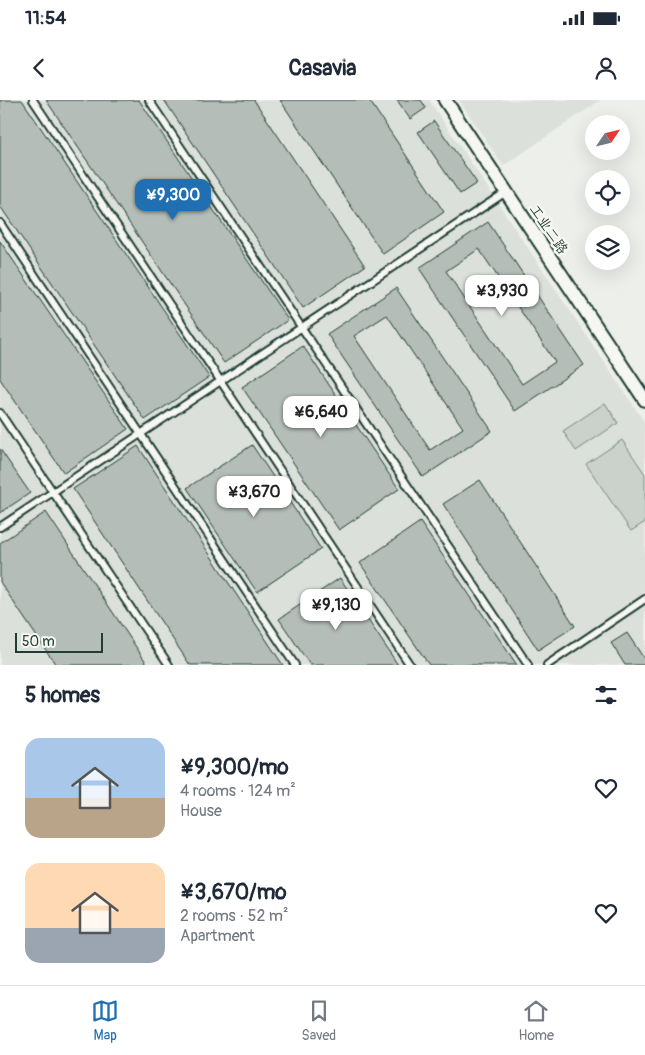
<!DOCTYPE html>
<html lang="en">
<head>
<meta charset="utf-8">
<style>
  body { margin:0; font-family:Pangolin,"LXGW WenKai TC",sans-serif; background:#f2f2f3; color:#1f2937; height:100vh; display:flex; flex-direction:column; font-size:19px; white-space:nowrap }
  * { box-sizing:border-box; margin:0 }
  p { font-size:16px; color:#747a83 }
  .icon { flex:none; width:28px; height:28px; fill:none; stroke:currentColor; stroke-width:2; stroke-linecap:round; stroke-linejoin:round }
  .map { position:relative; height:565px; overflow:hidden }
  .sheet { display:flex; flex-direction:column; background:#fff; flex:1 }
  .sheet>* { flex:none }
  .needle { width:32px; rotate:55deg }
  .fabs { position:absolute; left:585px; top:15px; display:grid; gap:10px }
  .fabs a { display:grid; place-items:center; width:45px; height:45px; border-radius:50%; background:#fff; box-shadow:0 5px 20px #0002; font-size:25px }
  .scale { position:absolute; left:15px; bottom:12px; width:88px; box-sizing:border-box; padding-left:5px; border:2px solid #1f3d34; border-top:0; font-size:14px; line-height:18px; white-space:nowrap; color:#1f3d34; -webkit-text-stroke:4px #f6f6f2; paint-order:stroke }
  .price { position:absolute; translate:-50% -42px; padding:0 11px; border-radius:10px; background:#fff; color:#222; font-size:16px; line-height:32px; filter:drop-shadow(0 1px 2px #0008) }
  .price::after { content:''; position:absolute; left:50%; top:30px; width:15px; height:11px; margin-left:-8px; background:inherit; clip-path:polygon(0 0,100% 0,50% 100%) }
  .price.current { background:#1f6fb2; color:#fff }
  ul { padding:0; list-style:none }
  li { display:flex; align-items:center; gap:15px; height:125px; padding:0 25px }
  li span { display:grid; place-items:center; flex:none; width:140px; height:100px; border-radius:15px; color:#555 }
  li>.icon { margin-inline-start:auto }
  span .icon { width:60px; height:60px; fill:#fffc; stroke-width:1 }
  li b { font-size:21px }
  h2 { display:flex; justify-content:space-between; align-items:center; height:60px; padding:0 25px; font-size:21px }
  .status { display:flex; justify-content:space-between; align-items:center; height:35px; padding:0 25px; background:#fff; direction:ltr }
  .status svg { height:14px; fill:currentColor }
  header { display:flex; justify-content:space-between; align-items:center; height:65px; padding:0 25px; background:#fff; font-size:22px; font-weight:700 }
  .tabs { display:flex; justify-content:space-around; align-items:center; height:70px; border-top:1px solid #e0e1e3; background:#fff; font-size:14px; color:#747a83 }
  .tabs a { display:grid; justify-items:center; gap:2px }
  .tabs .current { color:#1f6fb2 }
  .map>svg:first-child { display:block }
  .built { fill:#dce0db }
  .grass { fill:#cbd2cc; stroke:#758880 }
  .building { fill:#b4bdb8; stroke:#1f3d34; fill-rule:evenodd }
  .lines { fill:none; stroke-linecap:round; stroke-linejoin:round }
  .lane-casing { stroke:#1f3d34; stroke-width:10 }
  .street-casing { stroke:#1f3d34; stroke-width:16 }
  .lane { stroke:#f6f6f2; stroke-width:6 }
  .street { stroke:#f6f6f2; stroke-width:12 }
  .labels { text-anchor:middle; stroke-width:5; stroke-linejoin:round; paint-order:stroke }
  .street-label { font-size:14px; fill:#1f3d34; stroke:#f6f6f2 }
</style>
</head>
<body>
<div class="status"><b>11:54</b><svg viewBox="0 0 49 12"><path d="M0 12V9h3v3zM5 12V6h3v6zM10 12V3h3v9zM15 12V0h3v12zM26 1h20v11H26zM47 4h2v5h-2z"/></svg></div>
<header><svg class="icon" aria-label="back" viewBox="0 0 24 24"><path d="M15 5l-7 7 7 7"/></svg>Casavia<svg class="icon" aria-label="person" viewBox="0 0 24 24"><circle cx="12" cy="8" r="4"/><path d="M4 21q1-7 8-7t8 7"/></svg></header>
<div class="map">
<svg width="645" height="565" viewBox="0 0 645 565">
  <rect width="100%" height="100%" fill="#edefea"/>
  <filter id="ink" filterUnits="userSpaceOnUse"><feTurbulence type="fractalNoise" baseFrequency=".02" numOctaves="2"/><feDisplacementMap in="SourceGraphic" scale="10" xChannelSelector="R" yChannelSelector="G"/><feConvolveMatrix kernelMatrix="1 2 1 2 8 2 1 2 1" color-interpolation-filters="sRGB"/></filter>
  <g filter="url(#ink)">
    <g class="built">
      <path d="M0,0H429L645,323V565H0Z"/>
      <path d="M459,0H601L503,66Z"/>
    </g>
    <g class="grass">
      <path d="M605,303L618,323L576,351L563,331Z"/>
      <path d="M622,340L645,374V422L631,431L586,364Z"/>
    </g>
    <g class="building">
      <path d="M0,0H22L209,277L145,320L0,106Z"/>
      <path d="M46,0H139L288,220L224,263Z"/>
      <path d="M164,0H254L365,166L303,208Z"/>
      <path d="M280,0H369L444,112L383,154Z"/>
      <path d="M397,0H421L426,8L410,19Z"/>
      <path d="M434,21L477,83L460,94L418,32Z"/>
      <path d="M488,122L584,265L515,311L419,168ZM479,149L555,262L522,284L446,171Z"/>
      <path d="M0,141L128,329L64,373L0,279Z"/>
      <path d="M396,188L492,331L423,377L327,234ZM387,215L463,328L430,350L354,236Z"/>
      <path d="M303,246L399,389L339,430L242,287Z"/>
      <path d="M252,345L321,449L257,492L187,388Z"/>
      <path d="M138,346L283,565H190L73,389Z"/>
      <path d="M0,349L30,393L0,413Z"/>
      <path d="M480,380L575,526L538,550L443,404Z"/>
      <path d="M46,412L148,565H56L0,482V443Z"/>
      <path d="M420,422L517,565H429L360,463Z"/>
      <path d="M340,478L398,565H310L279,519Z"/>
      <path d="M627,533L645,560V565H625L611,543Z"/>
    </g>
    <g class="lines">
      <defs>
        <g id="lane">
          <path d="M33,0L410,565"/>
          <path d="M149,0L528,565"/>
          <path d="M0,123L295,565"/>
          <path d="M0,313L169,565"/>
          <path d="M0,427L506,92"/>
          <path d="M547,565L645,499"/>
        </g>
        <path id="street" d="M445,0L645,300"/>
      </defs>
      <use href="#lane" class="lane-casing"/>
      <use href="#street" class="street-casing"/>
      <use href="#lane" class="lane"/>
      <use href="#street" class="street"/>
    </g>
  </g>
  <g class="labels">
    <g class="street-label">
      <text transform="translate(549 129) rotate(56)" y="5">工业二路</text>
    </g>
  </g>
</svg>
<div class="fabs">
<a><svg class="needle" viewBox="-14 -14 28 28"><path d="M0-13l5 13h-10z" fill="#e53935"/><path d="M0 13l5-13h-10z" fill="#747a83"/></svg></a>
<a><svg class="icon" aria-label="locate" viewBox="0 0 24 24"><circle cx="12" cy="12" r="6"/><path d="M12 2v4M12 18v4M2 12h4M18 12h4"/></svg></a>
<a><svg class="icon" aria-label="layers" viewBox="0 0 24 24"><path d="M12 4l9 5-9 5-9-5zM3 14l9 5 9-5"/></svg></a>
</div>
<div class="scale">50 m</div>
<b class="price current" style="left:173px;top:121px">¥9,300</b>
<b class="price" style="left:502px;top:217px">¥3,930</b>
<b class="price" style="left:321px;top:338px">¥6,640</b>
<b class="price" style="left:254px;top:418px">¥3,670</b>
<b class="price" style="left:336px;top:531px">¥9,130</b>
</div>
<section class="sheet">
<h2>5 homes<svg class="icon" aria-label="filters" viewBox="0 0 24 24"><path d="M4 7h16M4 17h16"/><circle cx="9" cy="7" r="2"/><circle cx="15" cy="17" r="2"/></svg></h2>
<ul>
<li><span style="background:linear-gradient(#a9c7e8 60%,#b9a48a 0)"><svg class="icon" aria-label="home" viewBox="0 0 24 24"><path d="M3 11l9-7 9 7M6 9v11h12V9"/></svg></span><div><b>¥9,300/mo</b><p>4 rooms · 124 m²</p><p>House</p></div><svg class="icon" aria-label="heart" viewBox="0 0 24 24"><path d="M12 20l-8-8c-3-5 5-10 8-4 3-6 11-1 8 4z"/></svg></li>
<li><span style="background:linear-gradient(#ffd9b3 65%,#9aa5b1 0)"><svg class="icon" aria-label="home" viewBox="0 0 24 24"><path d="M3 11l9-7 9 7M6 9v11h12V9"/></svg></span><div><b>¥3,670/mo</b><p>2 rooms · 52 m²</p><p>Apartment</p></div><svg class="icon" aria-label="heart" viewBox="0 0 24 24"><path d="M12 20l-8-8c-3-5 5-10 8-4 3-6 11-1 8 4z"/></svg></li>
</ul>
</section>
<nav class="tabs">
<a class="current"><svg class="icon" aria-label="map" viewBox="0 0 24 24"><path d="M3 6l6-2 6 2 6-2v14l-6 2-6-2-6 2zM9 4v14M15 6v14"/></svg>Map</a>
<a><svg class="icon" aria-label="saved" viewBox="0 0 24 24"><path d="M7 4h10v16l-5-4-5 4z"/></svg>Saved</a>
<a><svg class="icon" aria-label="home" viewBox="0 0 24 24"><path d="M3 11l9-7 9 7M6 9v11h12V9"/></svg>Home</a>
</nav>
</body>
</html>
